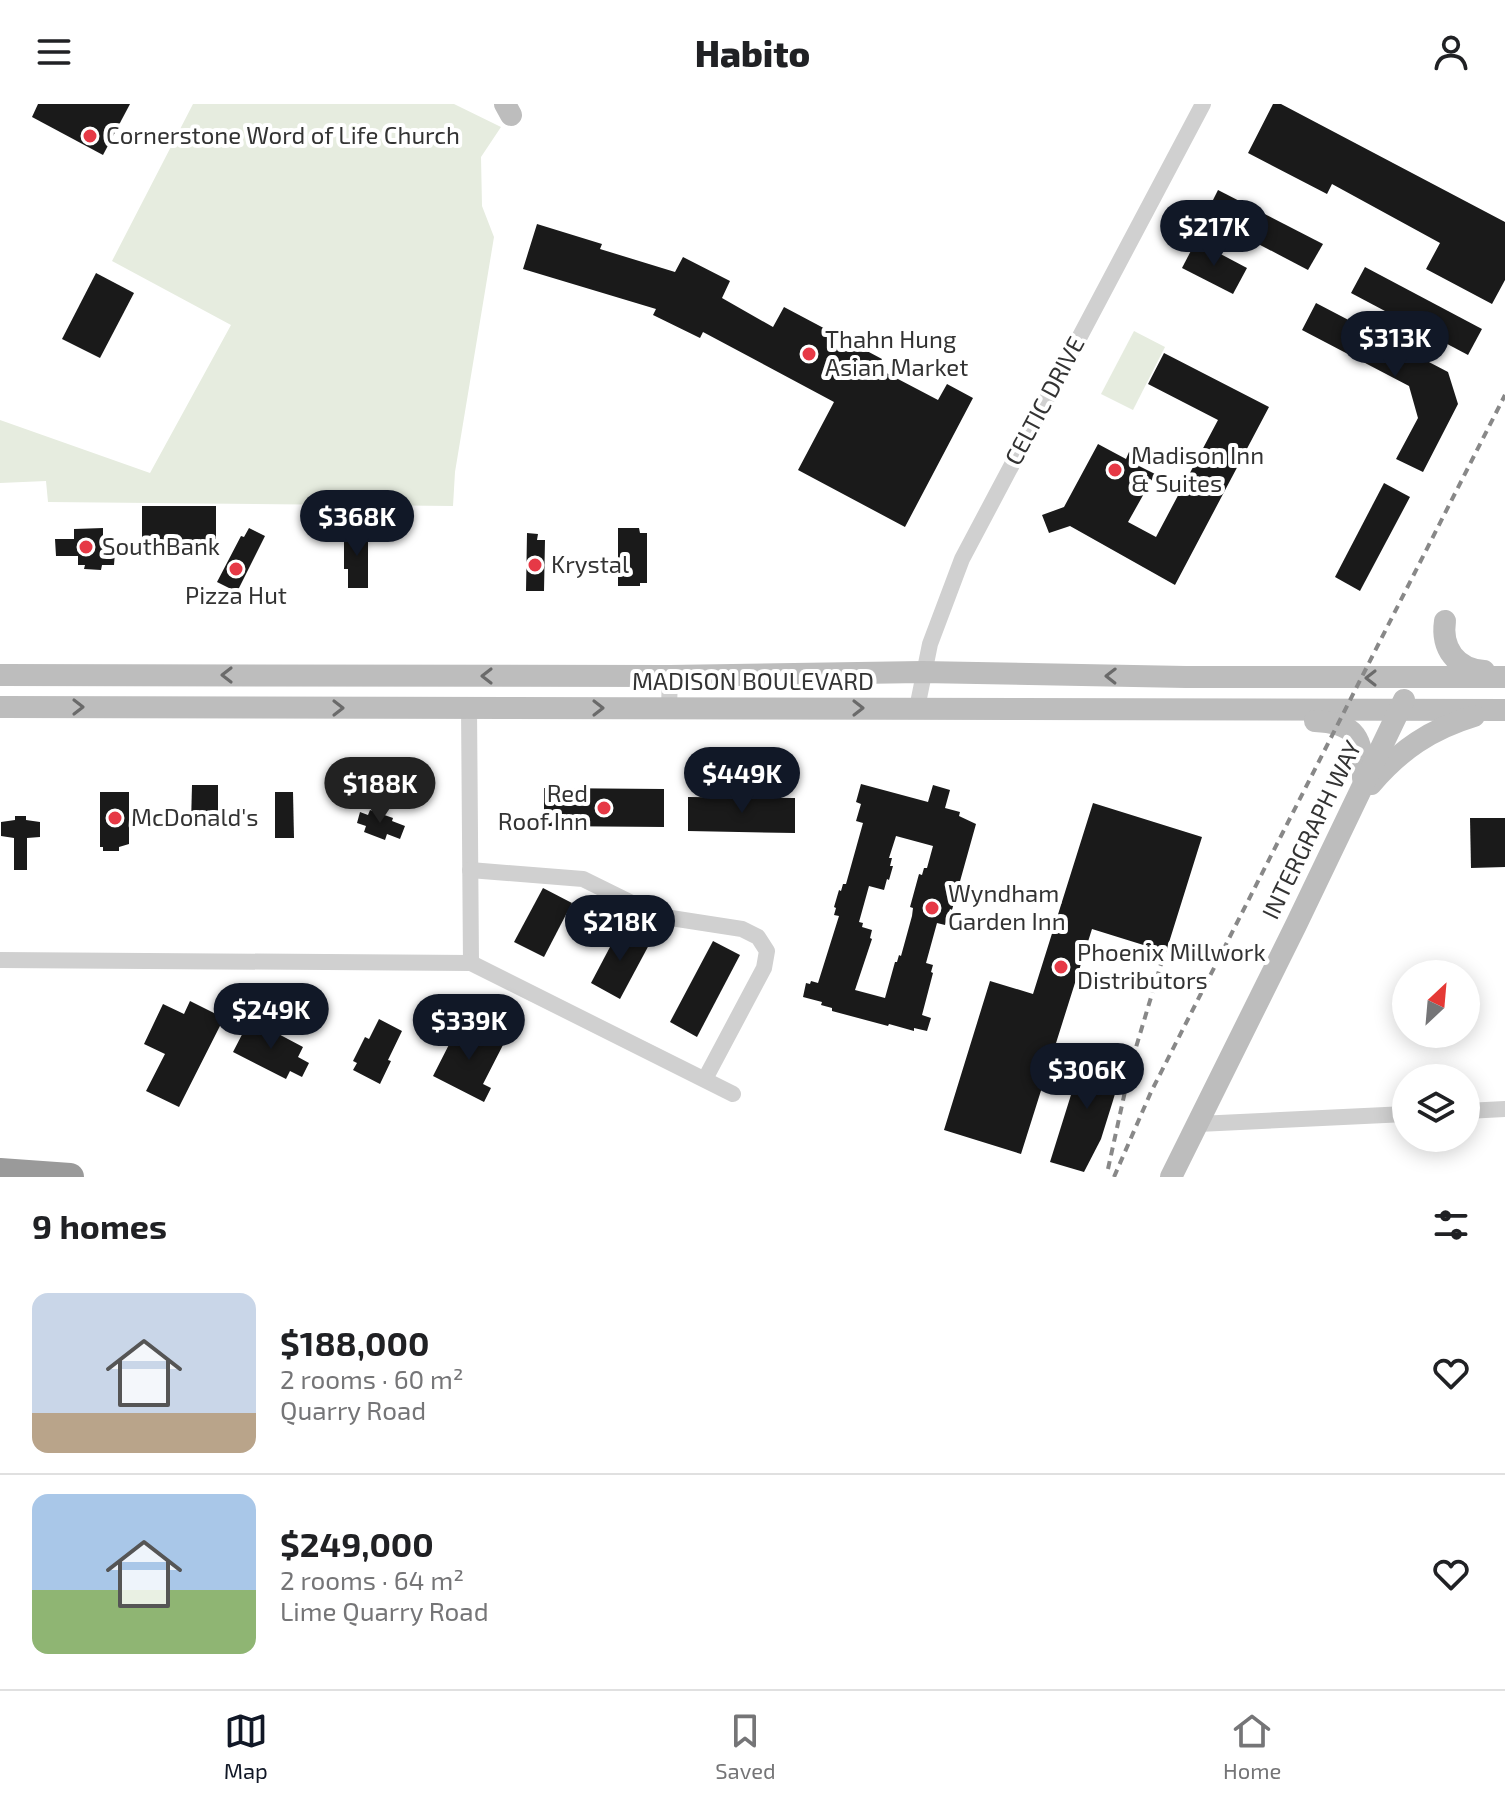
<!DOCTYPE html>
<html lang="en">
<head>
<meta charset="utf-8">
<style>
  body { margin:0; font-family:"Exo 2",sans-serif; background:#f6f6f6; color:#202124; height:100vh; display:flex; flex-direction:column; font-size:30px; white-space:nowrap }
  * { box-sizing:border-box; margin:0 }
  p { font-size:26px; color:#757577 }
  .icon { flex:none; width:44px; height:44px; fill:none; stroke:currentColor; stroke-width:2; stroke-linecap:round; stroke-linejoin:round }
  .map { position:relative; height:1073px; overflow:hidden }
  .details { display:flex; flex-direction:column; background:#fff; flex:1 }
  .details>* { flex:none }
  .needle { width:52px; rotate:26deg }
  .buttons { position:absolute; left:1392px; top:856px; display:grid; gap:16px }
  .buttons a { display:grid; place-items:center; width:88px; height:88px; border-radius:50%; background:#fff; box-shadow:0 4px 20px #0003; font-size:40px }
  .price { position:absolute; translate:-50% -68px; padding:0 18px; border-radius:28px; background:#111827; color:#fff; font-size:26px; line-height:52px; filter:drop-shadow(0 2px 4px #0008) }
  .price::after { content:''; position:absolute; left:50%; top:48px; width:24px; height:18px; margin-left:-12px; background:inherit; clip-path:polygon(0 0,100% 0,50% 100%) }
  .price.active { background:#222; color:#fff }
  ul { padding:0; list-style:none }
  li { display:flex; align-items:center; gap:24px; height:200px; padding:0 32px }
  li+li { border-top:2px solid #e0e0e0 }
  li span { display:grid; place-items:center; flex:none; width:224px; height:160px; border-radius:16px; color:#555 }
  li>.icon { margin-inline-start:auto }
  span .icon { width:96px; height:96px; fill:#fffc; stroke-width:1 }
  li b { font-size:34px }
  h2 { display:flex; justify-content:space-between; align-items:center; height:96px; padding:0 32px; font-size:34px }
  header { display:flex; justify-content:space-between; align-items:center; height:104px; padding:0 32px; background:#fff; font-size:36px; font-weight:800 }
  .menu { display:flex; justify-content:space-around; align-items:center; height:112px; border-top:2px solid #e0e0e0; background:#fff; font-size:22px; color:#757577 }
  .menu a { display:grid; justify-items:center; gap:4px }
  .menu .active { color:#111827 }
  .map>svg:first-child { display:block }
  .green { fill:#e6ecdf }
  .building { fill:#1a1a1a; fill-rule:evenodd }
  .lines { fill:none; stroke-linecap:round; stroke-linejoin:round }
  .street { stroke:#d0d0d0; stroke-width:16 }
  .secondary { stroke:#bdbdbd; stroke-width:22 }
  .highway { stroke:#9a9a9a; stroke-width:28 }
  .rail { stroke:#888; stroke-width:4; stroke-dasharray:8 6; stroke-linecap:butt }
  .oneway { stroke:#6a6a6a }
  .poi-dot { fill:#e63946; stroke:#fff; stroke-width:3 }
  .labels { text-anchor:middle; stroke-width:8; stroke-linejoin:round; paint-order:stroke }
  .poi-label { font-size:24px; fill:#333; stroke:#fff; text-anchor:start }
  .street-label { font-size:24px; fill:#333; stroke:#fff }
</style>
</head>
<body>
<header><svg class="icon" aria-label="menu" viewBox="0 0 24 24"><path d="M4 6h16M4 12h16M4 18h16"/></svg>Habito<svg class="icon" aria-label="person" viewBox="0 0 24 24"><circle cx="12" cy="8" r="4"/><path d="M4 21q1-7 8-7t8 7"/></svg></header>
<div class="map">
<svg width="1505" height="1073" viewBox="0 0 1505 1073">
  <rect width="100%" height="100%" fill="#fff"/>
  <g class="green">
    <path d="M193,0H454L501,23L481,53L482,102L494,133L455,368L453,402L48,398L46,377L0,379V316L150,369L231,221L112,157Z"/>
    <path d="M1134,227L1165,243L1133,306L1101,290Z"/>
  </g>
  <g class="building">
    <path d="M38,0H130L103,51L32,13Z"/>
    <path d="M1273,0H1281L1505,118V176L1492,200L1426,165L1440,139L1332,80L1327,90L1248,49Z"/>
    <path d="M1218,86L1323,140L1308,166L1205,112Z"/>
    <path d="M537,120L602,140L600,145L675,168L683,153L730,177L722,194L773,223L784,203L882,255L877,264L938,296L947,280L973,294L905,423L798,366L834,298L703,228L700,234L653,211L656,205L523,165Z"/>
    <path d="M1196,137L1247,164L1233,190L1182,164Z"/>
    <path d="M1365,163L1482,225L1468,251L1351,189Z"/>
    <path d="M96,169L134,189L100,254L62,235Z"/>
    <path d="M1316,199L1448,268L1458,300L1423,368L1396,355L1418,314L1409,282L1302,226Z"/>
    <path d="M1164,249L1269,303L1175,481L1070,422L1049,429L1042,411L1064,403L1098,340L1126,355L1129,348L1143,355L1139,362L1155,370L1128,418L1156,433L1218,316L1148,280Z"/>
    <path d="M1384,379L1410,393L1360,487L1335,473Z"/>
    <rect x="142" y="402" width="74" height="35"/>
    <path d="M103,424V435H116L114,461H102L101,466L84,465L85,461H78V452H56L55,435H74V425Z"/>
    <path d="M249,424L265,432L237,488L217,478L241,432L244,433Z"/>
    <path d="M352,424H368V484H348V465H344V432H352Z"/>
    <path d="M618,424H639L640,429H647V479H640V482H618Z"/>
    <path d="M527,429L538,430L537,436H545L544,487H526Z"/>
    <path d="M861,680L928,698L933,681L950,686L945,704L960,708L959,712L976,720L952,806L950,805L945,821L937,819L926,859L933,861L931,868L933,869L922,911L931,914L927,927L914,924V927L889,920L888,922L832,907V904L821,901L822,898L803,893L806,879L810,880L811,877L818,879L839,812L834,811L836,804L834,803L839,786L841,787L843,780H846L863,719L856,717L861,700L856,698ZM896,732L933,742L927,764H924L922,771L919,770L910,803L913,804L912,812L901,852L899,851L897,858H895L885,894L855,886L872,835L870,834L872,826L862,823L863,819L859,818L869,782L884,786L887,775L889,776L893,762H890L892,754H889Z"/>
    <path d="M192,681H218V721L191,720Z"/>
    <path d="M544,684L664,685V723L544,722Z"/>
    <path d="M100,688H129V740L119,743V747H103V743H100Z"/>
    <path d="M275,688H293L294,734H275Z"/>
    <path d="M688,693L795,694V729L688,727Z"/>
    <path d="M1093,699L1202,733L1166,848L1092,825L1021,1050L944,1026L990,877L1033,890Z"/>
    <path d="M370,706L393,714L392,717L405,722L400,735L387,730L385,736L364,728L366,722L357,719L360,708L368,711Z"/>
    <path d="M15,712H26V716L40,718V733L27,734V766H14V734L1,732V718L15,716Z"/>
    <path d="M1470,714H1505V763L1471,764Z"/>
    <path d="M543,784L572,799L544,853L514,838Z"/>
    <path d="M620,824L650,839L620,895L591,879Z"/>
    <path d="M713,837L740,851L697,933L670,918Z"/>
    <path d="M190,897L224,914L179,1003L146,987L165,950L144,940L163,900L184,910Z"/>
    <path d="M250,915L303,943L298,953L309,959L302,973L290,967L286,975L233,948Z"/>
    <path d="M379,915L402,927L388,956L391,957L380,980L353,966L357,959L353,957L365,933L369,935Z"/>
    <path d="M460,919L503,941L483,980L491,984L484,998L433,972Z"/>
    <path d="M1085,946L1125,958L1101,1035L1084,1068L1050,1058Z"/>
  </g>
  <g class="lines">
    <g class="street">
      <path d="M469,603L471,859"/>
      <path d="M669,604L670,572"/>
      <path d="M917,604L930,540L962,455L1203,0"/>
      <path d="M470,766L583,775L658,812L742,825L758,833L767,847L764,864L705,975"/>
      <path d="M0,856L471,859L733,990"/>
      <path d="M1466,1007L1505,1005"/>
      <path d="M1198,1020L1406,1010"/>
    </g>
    <g class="secondary">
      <path d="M505,0L511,11"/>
      <path d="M1445,517C1441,544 1456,565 1484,567"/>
      <path d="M0,571L670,572L922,568L1186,573H1505"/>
      <path d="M0,603L1505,606"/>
      <path d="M1315,617C1357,619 1363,634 1363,674"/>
      <path d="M1371,680C1400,646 1431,625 1474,612"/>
      <path d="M1171,1073L1296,821L1404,596"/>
    </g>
    <path class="highway" d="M0,1068L70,1073"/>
    <g class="rail">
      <path d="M1108,1065L1131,960L1164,850"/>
      <path d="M1114,1073L1151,988L1505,291"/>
    </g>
  </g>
  <defs><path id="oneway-chevron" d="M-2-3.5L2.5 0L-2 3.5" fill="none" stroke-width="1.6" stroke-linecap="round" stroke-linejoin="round" transform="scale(2)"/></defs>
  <g class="oneway">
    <use href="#oneway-chevron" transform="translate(227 571) rotate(180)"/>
    <use href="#oneway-chevron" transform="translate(487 572) rotate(-180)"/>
    <use href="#oneway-chevron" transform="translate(1111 572) rotate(-179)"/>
    <use href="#oneway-chevron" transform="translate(1371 574) rotate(180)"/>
    <use href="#oneway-chevron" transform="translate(78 603)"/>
    <use href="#oneway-chevron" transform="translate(338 604)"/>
    <use href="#oneway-chevron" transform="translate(598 604)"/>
    <use href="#oneway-chevron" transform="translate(858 604)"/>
  </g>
  <g class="poi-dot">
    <circle cx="90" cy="32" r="8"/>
    <circle cx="809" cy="250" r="8"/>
    <circle cx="1115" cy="366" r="8"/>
    <circle cx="86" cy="443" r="8"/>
    <circle cx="535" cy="461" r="8"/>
    <circle cx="236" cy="465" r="8"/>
    <circle cx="604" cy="704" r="8"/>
    <circle cx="115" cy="714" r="8"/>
    <circle cx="932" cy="804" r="8"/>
    <circle cx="1061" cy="863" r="8"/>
  </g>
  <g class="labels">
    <g class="poi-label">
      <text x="106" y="40">Cornerstone Word of Life Church</text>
      <text x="825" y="244">Thahn Hung<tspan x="825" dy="28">Asian Market</tspan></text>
      <text x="1131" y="360">Madison Inn<tspan x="1131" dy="28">&amp; Suites</tspan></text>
      <text x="102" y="451">SouthBank</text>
      <text x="551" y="469">Krystal</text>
      <text x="236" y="500" text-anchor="middle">Pizza Hut</text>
      <text x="588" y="698" text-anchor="end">Red<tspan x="588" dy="28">Roof Inn</tspan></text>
      <text x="131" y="722">McDonald's</text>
      <text x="948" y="798">Wyndham<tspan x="948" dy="28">Garden Inn</tspan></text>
      <text x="1077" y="857">Phoenix Millwork<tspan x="1077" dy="28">Distributors</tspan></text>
    </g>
    <g class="street-label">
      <text transform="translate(1045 297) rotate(-62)" y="8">CELTIC DRIVE</text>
      <text x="753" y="586">MADISON BOULEVARD</text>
      <text transform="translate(1312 726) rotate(-64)" y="8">INTERGRAPH WAY</text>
    </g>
  </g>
</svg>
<div class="buttons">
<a><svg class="needle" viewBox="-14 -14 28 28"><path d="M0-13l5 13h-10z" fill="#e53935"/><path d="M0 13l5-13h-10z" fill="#757577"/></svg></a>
<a><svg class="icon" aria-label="layers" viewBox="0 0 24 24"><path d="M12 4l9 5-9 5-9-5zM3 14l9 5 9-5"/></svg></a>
</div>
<b class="price" style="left:1214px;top:164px">$217K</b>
<b class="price" style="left:1395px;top:275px">$313K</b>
<b class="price" style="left:357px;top:454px">$368K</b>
<b class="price" style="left:742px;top:711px">$449K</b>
<b class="price active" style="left:380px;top:721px">$188K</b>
<b class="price" style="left:620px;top:859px">$218K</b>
<b class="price" style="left:271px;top:947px">$249K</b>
<b class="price" style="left:469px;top:958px">$339K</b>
<b class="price" style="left:1087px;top:1007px">$306K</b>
</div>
<section class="details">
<h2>9 homes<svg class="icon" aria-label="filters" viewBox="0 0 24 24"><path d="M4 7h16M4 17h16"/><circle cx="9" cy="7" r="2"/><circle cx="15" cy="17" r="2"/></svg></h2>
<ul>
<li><span style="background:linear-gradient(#c9d6e8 75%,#b9a48a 0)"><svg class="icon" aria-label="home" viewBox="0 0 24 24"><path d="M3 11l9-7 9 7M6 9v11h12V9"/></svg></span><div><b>$188,000</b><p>2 rooms · 60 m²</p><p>Quarry Road</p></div><svg class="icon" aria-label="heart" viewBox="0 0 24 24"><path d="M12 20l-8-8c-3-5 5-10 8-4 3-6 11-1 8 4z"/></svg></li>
<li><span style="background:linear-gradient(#a9c7e8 60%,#8fb573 0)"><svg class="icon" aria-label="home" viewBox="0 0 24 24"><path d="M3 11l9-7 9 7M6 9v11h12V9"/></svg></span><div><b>$249,000</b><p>2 rooms · 64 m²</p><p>Lime Quarry Road</p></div><svg class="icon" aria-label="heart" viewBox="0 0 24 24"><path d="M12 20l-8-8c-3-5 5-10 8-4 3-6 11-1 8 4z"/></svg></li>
</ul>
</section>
<nav class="menu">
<a class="active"><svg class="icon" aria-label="map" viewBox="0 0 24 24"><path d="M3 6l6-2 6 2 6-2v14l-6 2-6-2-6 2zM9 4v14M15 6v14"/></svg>Map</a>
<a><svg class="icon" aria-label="saved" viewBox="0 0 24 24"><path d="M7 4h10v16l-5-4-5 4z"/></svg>Saved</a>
<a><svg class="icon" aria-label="home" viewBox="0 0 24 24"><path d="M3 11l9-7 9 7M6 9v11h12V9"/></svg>Home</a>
</nav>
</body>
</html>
